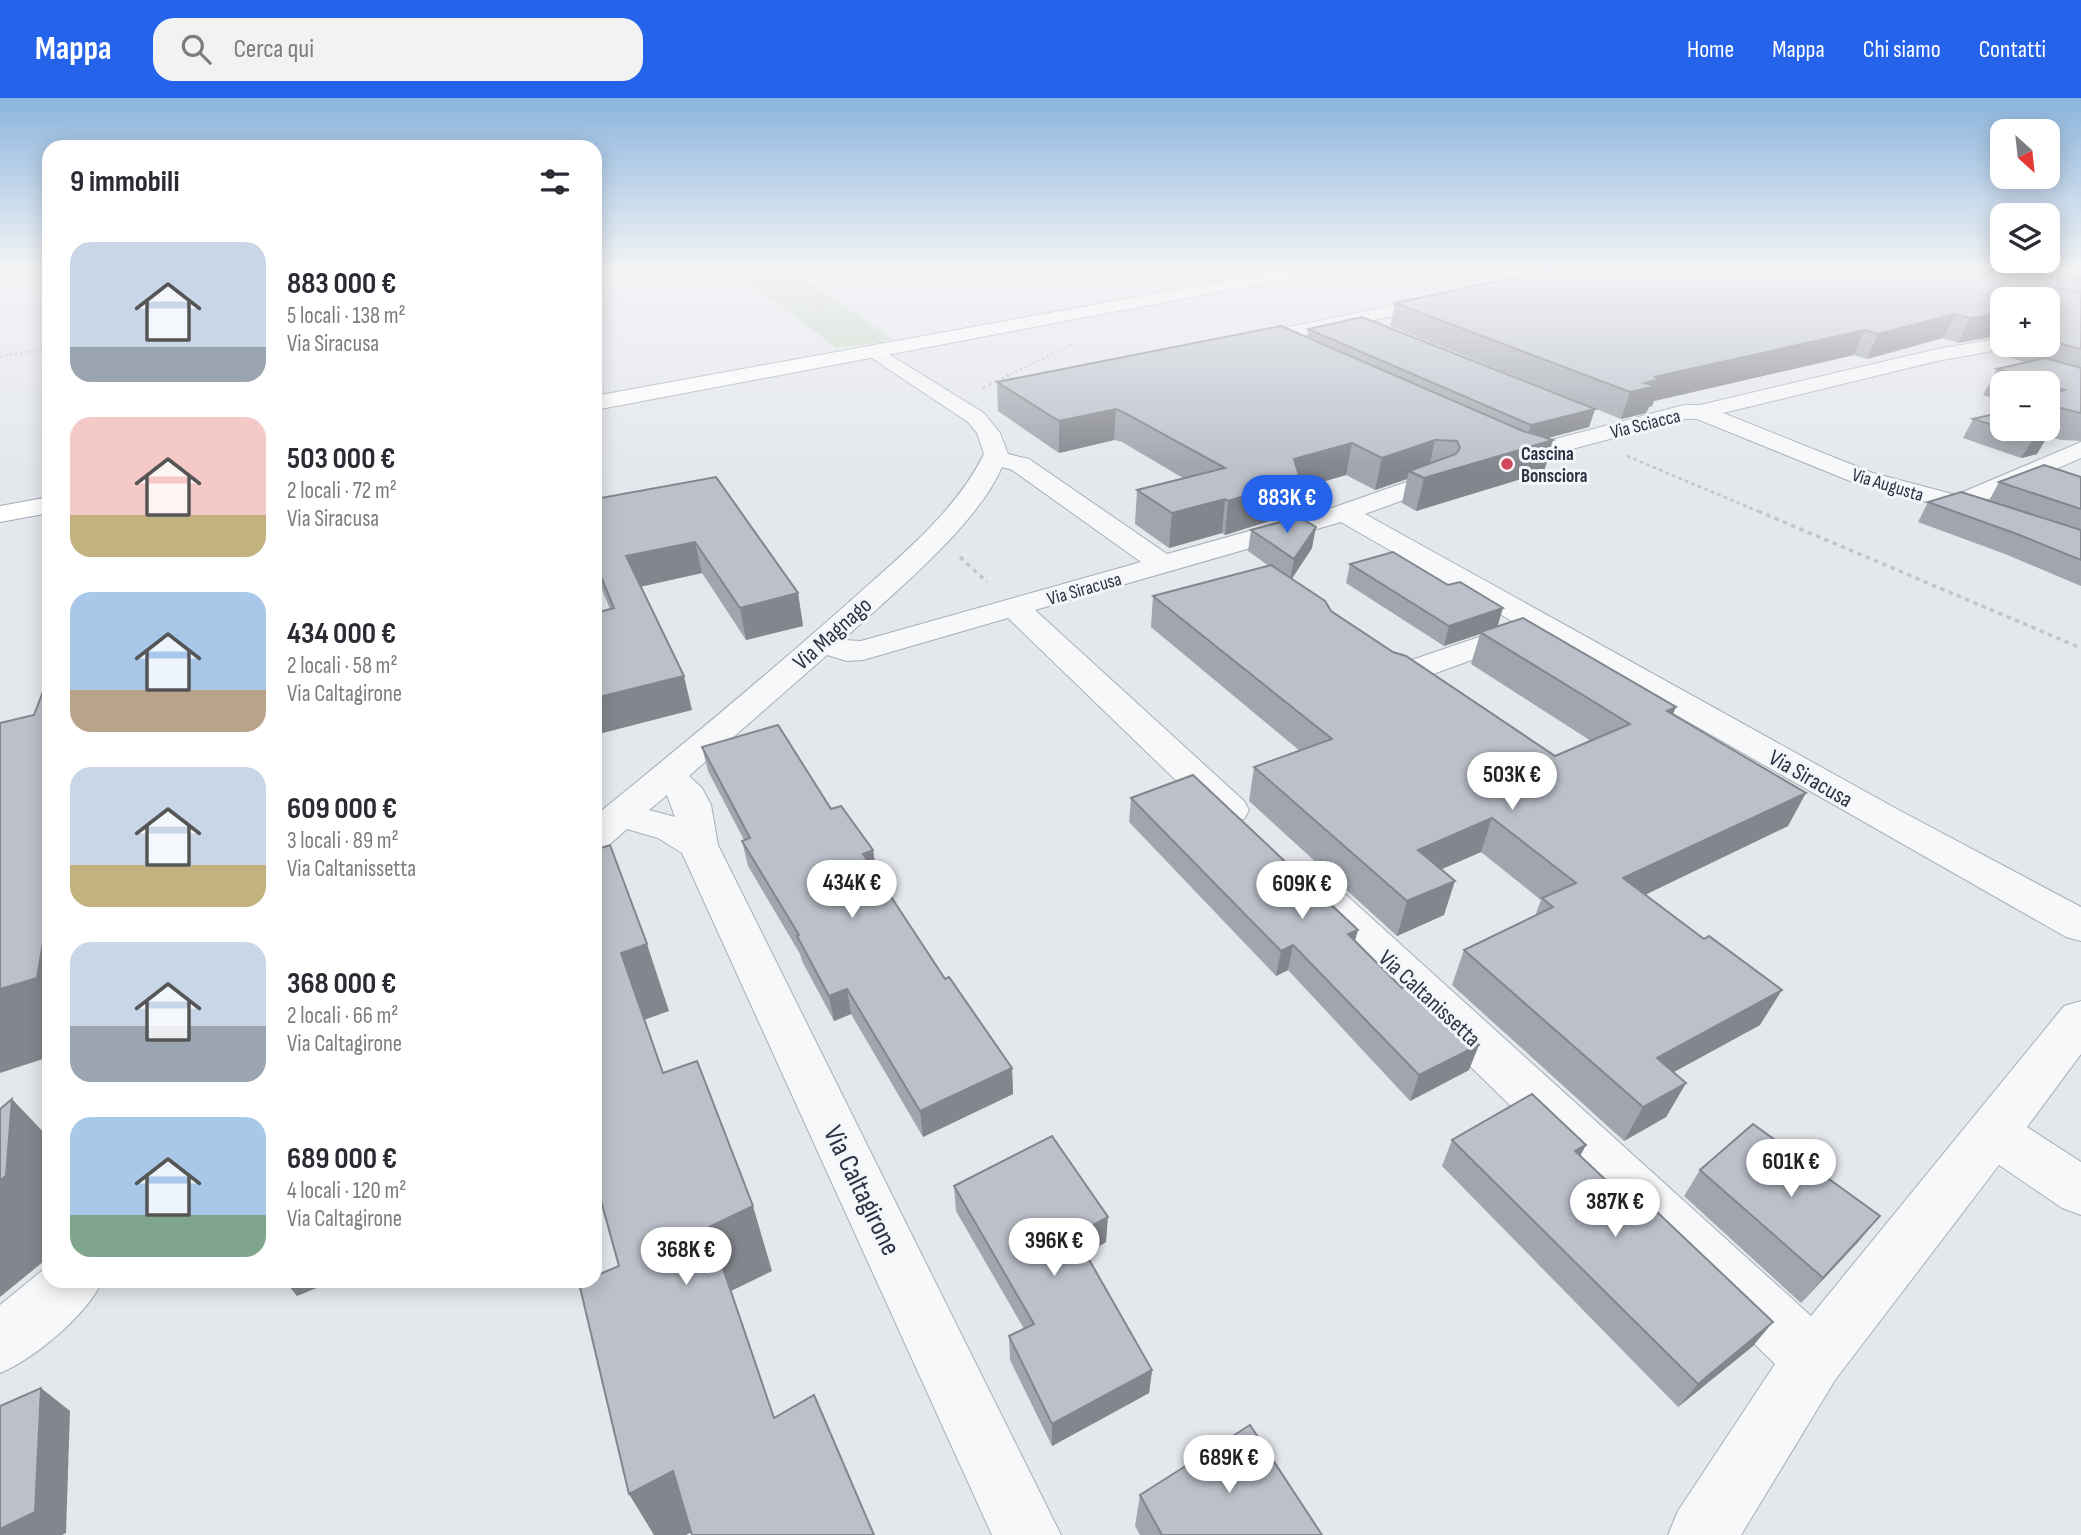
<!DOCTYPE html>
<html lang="it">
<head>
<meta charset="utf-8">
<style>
  body { margin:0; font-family:"Sofia Sans Condensed",sans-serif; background:#f2f2f3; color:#2b2b33; height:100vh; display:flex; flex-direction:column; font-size:26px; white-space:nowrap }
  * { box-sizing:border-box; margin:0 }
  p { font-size:23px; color:#7c7c81 }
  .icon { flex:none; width:38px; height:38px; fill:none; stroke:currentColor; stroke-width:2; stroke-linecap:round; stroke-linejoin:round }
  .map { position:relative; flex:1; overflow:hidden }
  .side { position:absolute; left:42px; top:42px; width:560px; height:1148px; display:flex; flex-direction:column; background:#fff; border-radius:21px; box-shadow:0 4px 18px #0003 }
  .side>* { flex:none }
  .needle { width:46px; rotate:153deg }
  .buttons { position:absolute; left:1990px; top:21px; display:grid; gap:14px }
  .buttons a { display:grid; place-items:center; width:70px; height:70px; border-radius:14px; background:#fff; box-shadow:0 4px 18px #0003; font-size:35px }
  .price { position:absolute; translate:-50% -60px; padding:0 16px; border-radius:24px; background:#fff; color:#222; font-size:23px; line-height:46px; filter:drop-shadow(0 2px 4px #0008) }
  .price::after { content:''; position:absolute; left:50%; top:42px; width:21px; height:16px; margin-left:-10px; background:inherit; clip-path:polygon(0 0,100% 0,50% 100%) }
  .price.active { background:#2563eb; color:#fff }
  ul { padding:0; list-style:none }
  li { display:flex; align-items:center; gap:21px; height:175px; padding:0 28px }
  li span { display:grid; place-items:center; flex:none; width:196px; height:140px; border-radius:21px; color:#555 }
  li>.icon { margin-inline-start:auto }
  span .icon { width:84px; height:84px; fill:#fffc; stroke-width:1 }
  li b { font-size:30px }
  h2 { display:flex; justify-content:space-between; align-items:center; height:84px; padding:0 28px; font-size:30px }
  header { display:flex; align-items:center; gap:42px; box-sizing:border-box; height:98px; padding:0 35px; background:#2563eb; color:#fff }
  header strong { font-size:33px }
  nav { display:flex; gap:38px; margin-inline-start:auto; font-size:24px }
  .search { width:490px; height:63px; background:#f2f2f3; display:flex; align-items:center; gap:18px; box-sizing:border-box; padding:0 24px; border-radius:21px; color:#7c7c81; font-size:26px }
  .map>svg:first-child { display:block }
  .green { fill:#c9d6c5 }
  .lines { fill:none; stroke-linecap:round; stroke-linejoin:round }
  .minor-casing { stroke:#a9aeb7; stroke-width:2 }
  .major-casing { stroke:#a3abb8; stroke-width:2 }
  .path-far2 { stroke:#c2c5cb; stroke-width:2; stroke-dasharray:2.5 2.5; stroke-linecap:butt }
  .path-far1 { stroke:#c2c5cb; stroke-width:2.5; stroke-dasharray:3.5 3.5; stroke-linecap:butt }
  .path { stroke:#c2c5cb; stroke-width:3.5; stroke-dasharray:4.5 4.5; stroke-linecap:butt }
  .minor { fill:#f7f8fa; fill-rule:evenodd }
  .major { fill:#fff; fill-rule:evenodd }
  .wall { fill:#a1a5ae }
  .shaded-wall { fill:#83868d }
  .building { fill:#bbc0ca; stroke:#83868d; stroke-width:2 }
  .poi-dot { fill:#d1495b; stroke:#f4f6f9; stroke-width:2.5 }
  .labels { text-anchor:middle; stroke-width:6; stroke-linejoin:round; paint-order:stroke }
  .far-street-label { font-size:19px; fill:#2b3445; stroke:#f4f6f9 }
  .far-poi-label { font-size:19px; font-weight:bold; fill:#2b3445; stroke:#f4f6f9; text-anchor:start }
  .street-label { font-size:23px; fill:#2b3445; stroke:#f4f6f9 }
  .near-street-label { font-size:28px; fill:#2b3445; stroke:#f4f6f9 }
</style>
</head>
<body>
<header>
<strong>Mappa</strong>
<div class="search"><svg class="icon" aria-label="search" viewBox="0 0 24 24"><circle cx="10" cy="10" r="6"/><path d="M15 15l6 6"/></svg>Cerca qui</div>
<nav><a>Home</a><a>Mappa</a><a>Chi siamo</a><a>Contatti</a></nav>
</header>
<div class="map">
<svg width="2081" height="1437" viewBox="0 0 2081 1437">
  <rect width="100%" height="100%" fill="#e4e7ec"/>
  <g class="green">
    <path d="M730,170H788L891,240L884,244L837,250Z"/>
    <path d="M868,170H908L920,178V181C897,188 887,182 868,170Z"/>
  </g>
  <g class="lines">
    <defs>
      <g id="minor">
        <path d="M1444,197L1453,202L1450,206L1370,223L1397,237L1394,241H1380L1348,228L1245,250L1235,244L1245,238Z"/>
        <path d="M2002,240V247H2011L2009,250L1937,263L1723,315L1873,375L1956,397L2081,344V360L1981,404L2081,438V455L1949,410L1855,385L1697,321H1685L1523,364L1495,353L1491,348L1495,343L1503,341L1525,349L1684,307H1700L1937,251Z"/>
        <path d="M874,247L984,315L1000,335L1008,356L1029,361L1167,456L1335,409L1429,376H1447L1450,381L1447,386L1365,416L1895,710L2081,809V843L2066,839L1538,538L1411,584C1391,589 1373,579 1362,562L1367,555C1382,551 1390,556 1403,565L1517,526L1341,424L1035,512L1244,703L1249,712L1244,721L1230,724L1216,721L1008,520L863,562L847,563L827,557L689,678L702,690L711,707L718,747L1061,1437H992L682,755L658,740L627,731L609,747L595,751V718C681,648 766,578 848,505C897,461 955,415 984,356L977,335L968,324L867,257L864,253L867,249ZM1002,369L1012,372L1141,464L861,543L843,542C891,497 976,429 1002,369ZM667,697L675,719L649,712Z"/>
        <path d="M1320,783L1335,787L1811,1218L2064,908L2081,903V956L2027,1029L2081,1064V1117L2062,1110L1999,1067L1835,1282L1741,1437H1668L1678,1413L1775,1266L1305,807L1299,797L1305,787Z"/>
        <path d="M49,1167V1183H102C87,1217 34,1261 0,1275V1207Z"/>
      </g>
      <g id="major">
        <path d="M1295,170H1327L1319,175L595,312V298Z"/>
        <path d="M49,399V415L0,424V408Z"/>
      </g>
    </defs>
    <use href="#minor" class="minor-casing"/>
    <use href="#major" class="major-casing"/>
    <g class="path-far2">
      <path d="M765,170L846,231"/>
      <path d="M1346,172L1359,170"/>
      <path d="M595,175L644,170"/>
      <path d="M0,259L49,250"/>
      <path d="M1006,278L1072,247"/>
    </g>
    <g class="path-far1">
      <path d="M982,290L1010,277"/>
      <path d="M1627,358L1762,415"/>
    </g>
    <g class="path">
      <path d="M1758,413L2081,550"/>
      <path d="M960,459L987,484"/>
    </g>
    <use href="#minor" class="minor"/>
    <use href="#major" class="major"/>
  </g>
  <g class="wall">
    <path d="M1559,170H2081V343L2062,342L2047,339L2037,356L2021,360L1963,340L1973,321L2002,331H2048V285H2002V303L1983,297L1997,271L2025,264L1994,255L2002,240V247H2048V201H2002V238V237L1958,245L1943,240L1867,261L1854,257L1654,303L1652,308L1649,309L1646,315L1621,321L1390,228L1395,205Z"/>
    <path d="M1308,231L1595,311L1589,329L1548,340L1544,374L1416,413L1402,405L1407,381L1375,392L1346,377L1298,391L1295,415L1225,437L1222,435L1169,450L1135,426L1137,392L1183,380L1122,344L1114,342L1059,355L998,313L997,284L1307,239Z"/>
    <path d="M716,379L798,495L803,528L746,542L702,475L640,489L692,612L610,511L595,475V401Z"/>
    <path d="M2081,379V488L2005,456L1918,424L1928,404L1989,403L1999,384Z"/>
    <path d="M1251,432L1312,450L1292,481L1331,513L1393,554L1555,658L1591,643L1471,566L1480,536L1444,548L1346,485L1350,466L1498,529L1673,616L1788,728L1645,797L1760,927L1674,974L1686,985L1666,1019L1624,1043L1452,887L1464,852L1535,818L1541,802L1481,754L1441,771L1444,817L1397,838L1249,703L1254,669L1300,653L1151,529L1153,498L1269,468L1248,453Z"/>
    <path d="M702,649L831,711L873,752L877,777L945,881L1012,970L1013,996L923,1039L851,916L834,923L802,863L800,856L748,768L742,743L744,742L708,673Z"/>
    <path d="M1131,700L1355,843L1469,972L1410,1003L1288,872L1276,878L1129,724Z"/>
    <path d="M1452,1042L1586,1047L1580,1058L1753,1248L1678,1309L1442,1068Z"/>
    <path d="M1700,1072L1859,1143L1801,1205L1684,1098Z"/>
    <path d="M954,1088L1106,1144L1085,1156L1152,1272L1149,1295L1052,1348L1010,1262L1009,1238L1024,1231L956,1113Z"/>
    <path d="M1140,1397L1322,1437H1140L1135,1428Z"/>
  </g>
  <g class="shaded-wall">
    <path d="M2002,215V237L1958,245L1970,220Z"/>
    <path d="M1955,216L1943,240L1867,261L1878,236Z"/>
    <path d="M1865,232L1854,257L1654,303L1652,308L1649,309L1646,315L1621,321L1630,294L1654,279Z"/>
    <path d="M1116,311L1114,342L1059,355V323Z"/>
    <path d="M1595,311L1589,329L1525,346L1531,327Z"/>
    <path d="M2048,337L2037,356L2021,360L2033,341Z"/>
    <path d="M1435,342L1428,374L1409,373L1407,381L1375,392L1382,360Z"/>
    <path d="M1553,342L1544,374L1416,413L1424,380Z"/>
    <path d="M1352,345L1346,377L1298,391L1295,415L1225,437L1228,403L1294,361Z"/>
    <path d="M1225,401L1222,435L1169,450L1172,415Z"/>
    <path d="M1316,429L1312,450L1290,483L1294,461Z"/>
    <path d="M695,444L702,475L634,490L626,458Z"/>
    <path d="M798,495L803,528L746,542L740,510Z"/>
    <path d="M1503,510L1497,530L1480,534V536L1444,548L1449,528Z"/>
    <path d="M684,578L692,612L595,637V600Z"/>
    <path d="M1676,609L1662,641L1667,613Z"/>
    <path d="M1806,695L1788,728L1607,815L1623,780Z"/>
    <path d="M1492,720L1481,754L1408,786L1418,752Z"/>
    <path d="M873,752L877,778L863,756Z"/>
    <path d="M1455,783L1444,817L1397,838L1407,803Z"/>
    <path d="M49,810V959L0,975V891Z"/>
    <path d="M1358,832L1351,857L1348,836Z"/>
    <path d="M647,846L669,913L644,922L621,855Z"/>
    <path d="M1293,847L1288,872L1276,878L1281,853Z"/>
    <path d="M847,891L851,916L834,923L829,898Z"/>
    <path d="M1782,892L1760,927L1637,994L1657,960Z"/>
    <path d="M1479,947L1469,972L1410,1003L1419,977Z"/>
    <path d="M1012,970L1013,996L923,1039L920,1013Z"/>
    <path d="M1686,985L1666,1019L1624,1043L1643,1009Z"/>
    <path d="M12,1001L49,1040V1159L0,1199V1082Z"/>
    <path d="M1586,1047L1572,1072L1575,1053Z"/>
    <path d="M753,1108L772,1173L731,1193L795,1378L709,1129Z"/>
    <path d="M1880,1118L1859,1143L1801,1205L1823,1180Z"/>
    <path d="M1108,1119L1106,1144L1074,1162L1075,1137Z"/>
    <path d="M285,1183H334L297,1198Z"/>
    <path d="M1773,1224L1753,1248L1678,1309L1698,1286Z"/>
    <path d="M1152,1272L1149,1295L1052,1348V1326Z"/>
    <path d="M41,1290L70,1313L66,1435L62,1437H0V1431Z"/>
    <path d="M673,1373L703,1428L686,1437H654L629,1396Z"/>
  </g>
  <g class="building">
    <path d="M1559,170H1977L2022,181L2054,179L2049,172L2038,170H2081V181L2056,177L2060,190L2081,195V251L2048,242V201H2002V215L1970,220L1955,216L1878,236L1865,232L1654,279L1661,281L1645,285L1656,288L1630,294L1395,205Z"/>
    <path d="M1362,219L1595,311L1531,327L1308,231Z"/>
    <path d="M1281,228L1523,333L1553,342L1424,380L1409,373L1456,356L1460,350L1457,343L1435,342L1382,360L1352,345L1294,361L1300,381L1228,403L1225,401L1172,415L1137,392L1225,370L1123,314L1116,311L1059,323L997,284Z"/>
    <path d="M2045,260L2081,270V315L2048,307V296L2064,292L2048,286V285H2044L1997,271Z"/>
    <path d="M1990,317L2002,321V330L1973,321Z"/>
    <path d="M2003,331H2031L2048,337L2033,341Z"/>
    <path d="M2044,367L2081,379V411L1999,384Z"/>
    <path d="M716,379L798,495L740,510L695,444L626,458L684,578L595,600V515L614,510L595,464V401Z"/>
    <path d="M1961,394L2081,432V462L2017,436L1928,404Z"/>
    <path d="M1299,419L1316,429L1294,461L1251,432Z"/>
    <path d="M1393,454L1448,487L1460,484L1503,510L1449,528L1350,466Z"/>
    <path d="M1271,467L1325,503L1331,513L1393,554L1406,558L1555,658L1630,626L1480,534L1523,520L1676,609L1667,613L1806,695L1623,780L1704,841L1709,838L1782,892L1657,960L1686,985L1643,1009L1464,852L1553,809L1542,800L1576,785L1492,720L1418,752L1455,783L1407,803L1254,669L1332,641L1153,498Z"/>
    <path d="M49,578V810L37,880L0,891V625L34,617Z"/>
    <path d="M778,627L831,711L841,708L873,752L863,756L945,881L949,879L1012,970L920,1013L847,891L829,898L797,838L799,837L742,743L750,740L702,649Z"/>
    <path d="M1193,677L1358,832L1348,836L1402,890L1413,884L1479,947L1419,977L1293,847L1281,853L1131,700Z"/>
    <path d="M610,747L647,846L621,855L663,975L697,963L753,1108L709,1129L774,1320L814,1297L874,1437H692L673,1373L629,1396L579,1185L584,1183H595V1178L619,1168L595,1081V752Z"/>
    <path d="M1532,996L1586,1047L1575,1053L1646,1120L1655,1112L1773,1224L1698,1286L1452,1042Z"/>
    <path d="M12,1001L6,1078L0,1082V1011Z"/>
    <path d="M1753,1026L1880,1118L1823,1180L1700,1072Z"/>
    <path d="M1052,1038L1108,1119L1075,1137L1152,1272L1052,1326L1009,1238L1034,1226L954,1088Z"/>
    <path d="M41,1290L35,1414L0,1431V1308Z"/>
    <path d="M1250,1327L1322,1437H1162L1140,1397Z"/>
  </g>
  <linearGradient id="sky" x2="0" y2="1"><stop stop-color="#8bb4dd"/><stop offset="0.46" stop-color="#f3f4f6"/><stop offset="1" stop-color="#f3f4f6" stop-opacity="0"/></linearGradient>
  <rect width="2081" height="371" fill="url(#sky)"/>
  <circle class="poi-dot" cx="1507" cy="366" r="7"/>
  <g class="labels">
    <g class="far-street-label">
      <text transform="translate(1645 325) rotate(-14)" y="7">Via Sciacca</text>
      <text transform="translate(1888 386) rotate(17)" y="7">Via Augusta</text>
      <text transform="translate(1084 490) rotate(-16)" y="7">Via Siracusa</text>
    </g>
    <g class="far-poi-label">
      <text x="1521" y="362">Cascina<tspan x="1521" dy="22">Bonsciora</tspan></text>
    </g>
    <g class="street-label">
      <text transform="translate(832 535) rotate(-42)" y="8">Via Magnago</text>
      <text transform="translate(1811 680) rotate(30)" y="8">Via Siracusa</text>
      <text transform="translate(1430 900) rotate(43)" y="8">Via Caltanissetta</text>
    </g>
    <g class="near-street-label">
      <text transform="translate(863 1092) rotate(64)" y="10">Via Caltagirone</text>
    </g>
  </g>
</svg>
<div class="buttons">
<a><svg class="needle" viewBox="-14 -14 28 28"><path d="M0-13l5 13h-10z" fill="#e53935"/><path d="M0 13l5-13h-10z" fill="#7c7c81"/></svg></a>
<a><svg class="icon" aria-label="layers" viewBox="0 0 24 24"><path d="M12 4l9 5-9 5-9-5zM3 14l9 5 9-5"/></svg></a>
<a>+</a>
<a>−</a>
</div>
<b class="price active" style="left:1287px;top:437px">883K €</b>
<b class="price" style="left:1512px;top:714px">503K €</b>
<b class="price" style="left:852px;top:822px">434K €</b>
<b class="price" style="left:1302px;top:823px">609K €</b>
<b class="price" style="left:1791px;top:1101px">601K €</b>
<b class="price" style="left:1615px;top:1141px">387K €</b>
<b class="price" style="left:1054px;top:1180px">396K €</b>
<b class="price" style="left:686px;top:1189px">368K €</b>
<b class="price" style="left:1229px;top:1397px">689K €</b>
<section class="side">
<h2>9 immobili<svg class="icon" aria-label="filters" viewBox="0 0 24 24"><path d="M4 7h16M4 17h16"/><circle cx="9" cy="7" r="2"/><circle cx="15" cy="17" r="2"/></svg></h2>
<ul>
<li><span style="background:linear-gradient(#c9d6e8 75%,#9aa5b1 0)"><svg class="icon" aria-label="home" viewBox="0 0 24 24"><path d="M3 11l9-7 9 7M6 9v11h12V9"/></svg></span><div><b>883 000 €</b><p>5 locali · 138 m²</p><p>Via Siracusa</p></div></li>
<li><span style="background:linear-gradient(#f6c9c9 70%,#c2b280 0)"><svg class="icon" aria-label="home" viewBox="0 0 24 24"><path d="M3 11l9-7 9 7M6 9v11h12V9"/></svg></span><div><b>503 000 €</b><p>2 locali · 72 m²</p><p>Via Siracusa</p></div></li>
<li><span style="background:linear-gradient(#a9c7e8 70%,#b9a48a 0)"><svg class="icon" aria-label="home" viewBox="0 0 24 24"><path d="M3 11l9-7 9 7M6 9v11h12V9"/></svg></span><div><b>434 000 €</b><p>2 locali · 58 m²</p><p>Via Caltagirone</p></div></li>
<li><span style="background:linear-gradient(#c9d6e8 70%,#c2b280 0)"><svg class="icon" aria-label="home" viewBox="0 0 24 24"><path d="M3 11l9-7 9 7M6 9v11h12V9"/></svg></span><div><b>609 000 €</b><p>3 locali · 89 m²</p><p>Via Caltanissetta</p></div></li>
<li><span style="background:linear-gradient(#c9d6e8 60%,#9aa5b1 0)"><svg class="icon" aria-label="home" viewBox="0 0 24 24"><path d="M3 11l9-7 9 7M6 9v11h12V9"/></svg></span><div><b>368 000 €</b><p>2 locali · 66 m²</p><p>Via Caltagirone</p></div></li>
<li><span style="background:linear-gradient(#a9c7e8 70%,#7fa58c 0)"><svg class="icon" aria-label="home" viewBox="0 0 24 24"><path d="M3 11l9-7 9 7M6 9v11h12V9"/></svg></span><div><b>689 000 €</b><p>4 locali · 120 m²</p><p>Via Caltagirone</p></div></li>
</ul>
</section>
</div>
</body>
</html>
